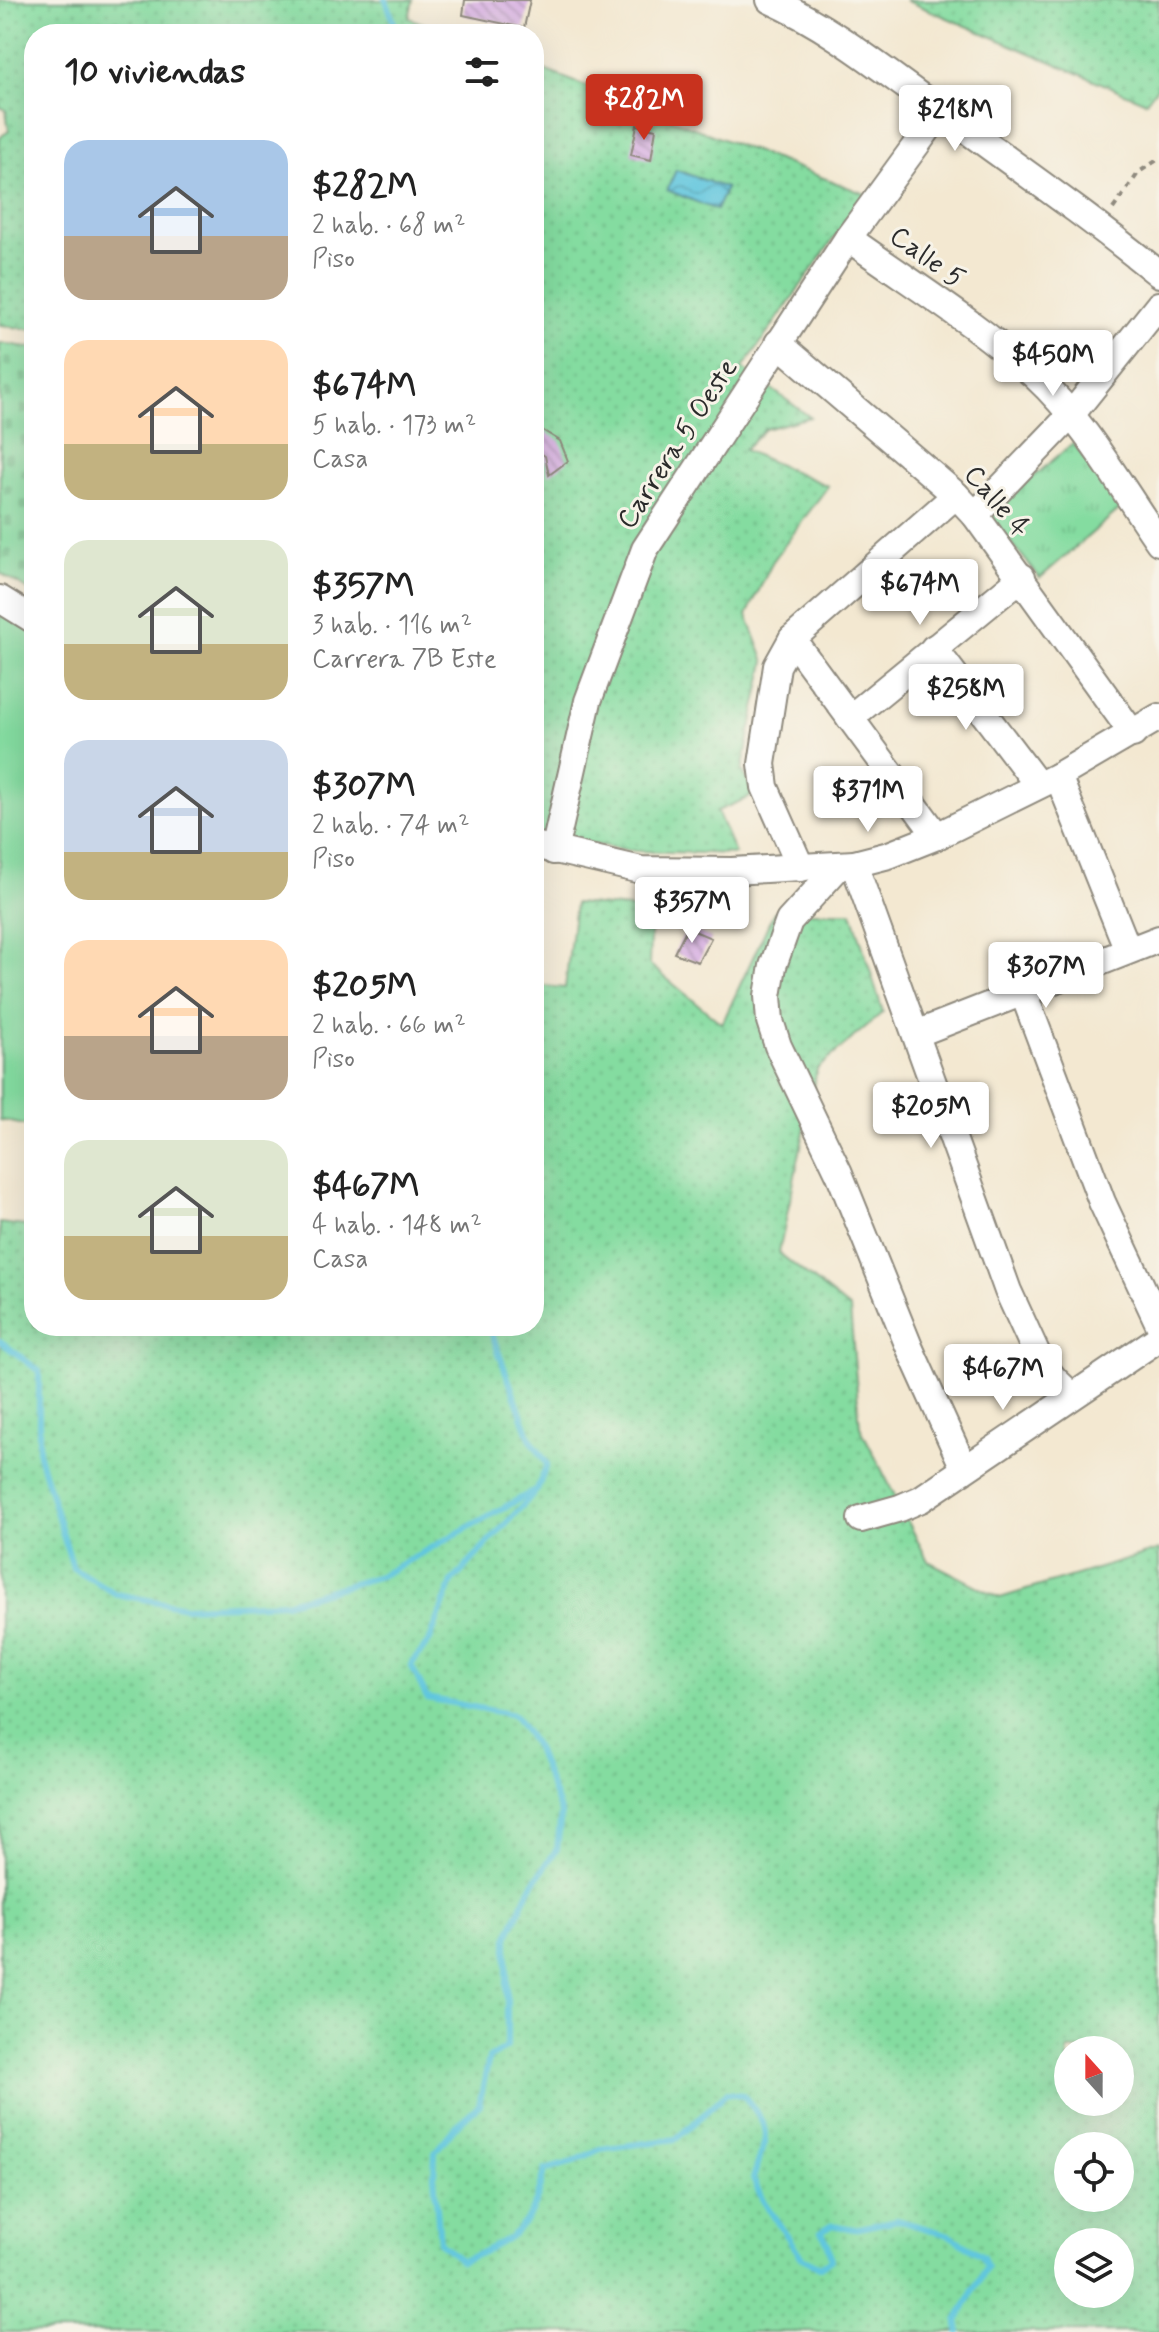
<!DOCTYPE html>
<html lang="es">
<head>
<meta charset="utf-8">
<style>
  body { margin:0; font-family:Mynerve,sans-serif; background:#f2f2f2; color:#222; height:100vh; display:flex; flex-direction:column; font-size:30px; white-space:nowrap }
  * { box-sizing:border-box; margin:0 }
  p { font-size:26px; color:#767676 }
  .icon { flex:none; width:44px; height:44px; fill:none; stroke:currentColor; stroke-width:2; stroke-linecap:round; stroke-linejoin:round }
  .map { position:relative; flex:1; overflow:hidden }
  .details { position:absolute; left:24px; top:24px; width:520px; height:1312px; display:flex; flex-direction:column; background:#fff; border-radius:32px; box-shadow:0 8px 32px #0002 }
  .details>* { flex:none }
  .needle { width:52px; rotate:339deg }
  .controls { position:absolute; left:1054px; top:2036px; display:grid; gap:16px }
  .controls a { display:grid; place-items:center; width:80px; height:80px; border-radius:50%; background:#fff; box-shadow:0 8px 32px #0002; font-size:40px }
  .price { position:absolute; translate:-50% -68px; padding:0 18px; border-radius:8px; background:#fff; color:#222; font-size:26px; line-height:52px; filter:drop-shadow(0 2px 4px #0008) }
  .price::after { content:''; position:absolute; left:50%; top:48px; width:24px; height:18px; margin-left:-12px; background:inherit; clip-path:polygon(0 0,100% 0,50% 100%) }
  .price.current { background:#c8321e; color:#fff }
  ul { padding:0; list-style:none }
  li { display:flex; align-items:center; gap:24px; height:200px; padding:0 40px }
  li span { display:grid; place-items:center; flex:none; width:224px; height:160px; border-radius:24px; color:#555 }
  li>.icon { margin-inline-start:auto }
  span .icon { width:96px; height:96px; fill:#fffc; stroke-width:1 }
  li b { font-size:34px }
  h2 { display:flex; justify-content:space-between; align-items:center; height:96px; padding:0 40px; font-size:34px }
  .map>svg:first-child { display:block }
  .grass { fill:url(#grass-dots); stroke:#588466; stroke-width:2; fill-rule:evenodd }
  .cemetery { fill:url(#cemetery-stones); stroke:#588466; stroke-width:2 }
  .park { fill:url(#park-tufts); stroke:#588466; stroke-width:2 }
  .pitch { fill:#84dca0; stroke:#588466; stroke-width:2 }
  .water { fill:url(#water-waves); stroke:#467884; stroke-width:2 }
  .lines { fill:none; stroke-linecap:round; stroke-linejoin:round }
  .stream { stroke:#60c6de; stroke-width:6 }
  .building { fill:url(#building-back-hatch) }
  .minor-casing { stroke:#8f8a7e; stroke-width:30 }
  .path { stroke:#8f8a7e; stroke-width:4; stroke-dasharray:6 6; stroke-linecap:butt }
  .minor { stroke:#fff; stroke-width:26 }
  .labels { text-anchor:middle; stroke-width:6; stroke-linejoin:round; paint-order:stroke }
  .street-label { font-size:28px; fill:#2b2b2b; stroke:#f7f3e8 }
</style>
</head>
<body>
<div class="map">
<svg width="1159" height="2332" viewBox="0 0 1159 2332">
  <defs>
    <pattern id="grass-dots" width="8" height="8" patternUnits="userSpaceOnUse" patternTransform="scale(2)"><rect width="8" height="8" fill="#84dca0"/><path d="M2 2h.1M6 6h.1" fill="none" stroke="#72bd8a" stroke-width="1.8" stroke-linecap="round"/></pattern>
    <pattern id="cemetery-stones" width="16" height="16" patternUnits="userSpaceOnUse" patternTransform="scale(2)"><rect width="16" height="16" fill="#84dca0"/><path d="M2 7V4a2 2 0 0 1 4 0v3zM10 15v-3a2 2 0 0 1 4 0v3z" fill="#72bd8a"/></pattern>
    <pattern id="park-tufts" width="24" height="20" patternUnits="userSpaceOnUse" patternTransform="scale(2)"><rect width="24" height="20" fill="#84dca0"/><path d="M3 7l-1-3M5 7V3M7 7l1-3M15 17l-1-3M17 17v-4M19 17l1-3" fill="none" stroke="#72bd8a"/></pattern>
    <pattern id="water-waves" width="16" height="10" patternUnits="userSpaceOnUse" patternTransform="scale(2)"><rect width="16" height="10" fill="#60c6de"/><path d="M0 5q4-4 8 0t8 0" fill="none" stroke="#4fa1b4"/></pattern>
    <pattern id="building-back-hatch" width="6" height="6" patternUnits="userSpaceOnUse" patternTransform="scale(2)"><rect width="6" height="6" fill="#d4a9e2"/><path d="M-1 5l2 2M0 0l6 6M5-1l2 2" fill="none" stroke="#ac8ab7"/></pattern>
  </defs>
  <rect width="100%" height="100%" fill="#f7f3e8"/>
  <filter id="ink" filterUnits="userSpaceOnUse"><feTurbulence type="fractalNoise" baseFrequency=".0125" numOctaves="2"/><feDisplacementMap in="SourceGraphic" scale="16" xChannelSelector="R" yChannelSelector="G"/><feConvolveMatrix kernelMatrix="1 2 1 2 8 2 1 2 1" color-interpolation-filters="sRGB"/></filter>
  <filter id="wash" filterUnits="userSpaceOnUse"><feTurbulence type="fractalNoise" baseFrequency=".006" numOctaves="4" result="noise"/><feDisplacementMap in="SourceGraphic" scale="32" xChannelSelector="R" yChannelSelector="G"/><feGaussianBlur stdDeviation="1.8" result="paint"/><feColorMatrix in="noise" values="0 0 0 0 0 0 0 0 0 0 0 0 0 0 0 0 0 1.4 0 .05"/><feComposite in="paint" operator="in"/></filter>
  <g filter="url(#wash)">
    <rect width="100%" height="100%" fill="#f3e8d1"/>
    <g class="grass">
      <path d="M0,0H413L409,18L450,34H34V330L0,325V137L9,131L6,110L0,107Z"/>
      <path d="M905,0H1159V85L1146,102Z"/>
      <path d="M534,66L865,194L743,368L810,417L765,429L744,450L828,486L773,561L747,615L765,662L742,770L755,795L717,811L735,854L636,851L534,835Z"/>
      <path d="M575,903L651,910L649,964L722,1024L774,912H852L883,1012L817,1069L779,1253L850,1309L860,1427L928,1561L1000,1598L1159,1550V2332H0V1223L34,1227V1326H534V985L565,988ZM1068,2050H1120V2102H1068ZM1068,2146H1120V2198H1068ZM1068,2242H1120V2294H1068Z"/>
    </g>
    <path class="cemetery" d="M0,343L34,348V593L0,573Z"/>
    <path class="park" d="M1073,443L1122,507L1040,578L989,515Z"/>
    <path class="pitch" d="M0,613L34,633V1127L0,1120Z"/>
    <path class="water" d="M676,170L726,188L716,210L667,190Z"/>
    <g class="lines">
      <g class="stream">
        <path d="M386,0L398,34"/>
        <path d="M489,1326L530,1438L547,1464L537,1490L452,1582L430,1640L411,1665L427,1698L514,1715L535,1746L561,1813L557,1849L530,1888L507,1938V2047L489,2058L479,2105L455,2127L435,2152L434,2176L440,2243L461,2261C515,2239 532,2229 545,2170L573,2162L600,2149L676,2139L727,2093L743,2095C775,2132 766,2135 753,2179L762,2199L802,2258L820,2267L831,2260L828,2243L821,2232L832,2225L854,2229L897,2220L949,2235L983,2256L987,2267L957,2321L959,2332"/>
        <path d="M0,1341L39,1371V1455L73,1568L116,1594L185,1607L285,1603L380,1576L532,1492"/>
      </g>
    </g>
    <g id="blocks">
      <g class="building">
        <path d="M465,0H530L524,28L463,15Z"/>
        <path d="M637,125L656,129L651,160L631,155Z"/>
        <path d="M534,425L560,441L568,461L549,475L545,456L534,449Z"/>
        <path d="M687,928L711,938L698,962L674,953Z"/>
      </g>
    </g>
  </g>
  <g filter="url(#ink)">
    <use href="#blocks" fill-opacity="0" stroke="#8f8a7e" stroke-width="2"/>
    <g class="lines">
      <defs>
        <g id="minor">
          <path d="M770,0C832,28 884,71 939,110C1013,164 1088,216 1159,274"/>
          <path d="M848,238C909,282 979,325 1035,376C1085,422 1120,486 1159,542"/>
          <path d="M778,343L956,495L975,515L1133,734"/>
          <path d="M975,515L1071,415L1159,305"/>
          <path d="M0,599L34,620"/>
          <path d="M792,639L937,836"/>
          <path d="M934,648L1038,785"/>
          <path d="M850,718L1022,577"/>
          <path d="M1058,776L1128,950"/>
          <path d="M534,845L641,870L732,871L854,864L889,855L937,836L1058,776L1159,717"/>
          <path d="M554,851L588,701L645,549L848,238L941,111"/>
          <path d="M854,864L1008,1291L1041,1363L1055,1380L1072,1396"/>
          <path d="M839,866L789,921L773,966L768,996L770,1021L778,1046L839,1173L910,1349L964,1468"/>
          <path d="M801,868L765,787L762,764L777,666L792,639L956,495"/>
          <path d="M1023,992L1102,1202L1159,1324"/>
          <path d="M916,1034L1159,939"/>
          <path d="M861,1519L900,1508L921,1499L1159,1338"/>
        </g>
      </defs>
      <use href="#minor" class="minor-casing"/>
      <path class="path" d="M1113,209L1139,172L1159,159"/>
      <use href="#minor" class="minor"/>
    </g>
  </g>
  <g class="labels">
    <g class="street-label">
      <text transform="translate(928 256) rotate(36)" y="10">Calle 5</text>
      <text transform="translate(676 443) rotate(-57)" y="10">Carrera 5 Oeste</text>
      <text transform="translate(998 500) rotate(49)" y="10">Calle 4</text>
    </g>
  </g>
</svg>
<div class="controls">
<a><svg class="needle" viewBox="-14 -14 28 28"><path d="M0-13l5 13h-10z" fill="#e53935"/><path d="M0 13l5-13h-10z" fill="#767676"/></svg></a>
<a><svg class="icon" aria-label="locate" viewBox="0 0 24 24"><circle cx="12" cy="12" r="6"/><path d="M12 2v4M12 18v4M2 12h4M18 12h4"/></svg></a>
<a><svg class="icon" aria-label="layers" viewBox="0 0 24 24"><path d="M12 4l9 5-9 5-9-5zM3 14l9 5 9-5"/></svg></a>
</div>
<b class="price current" style="left:644px;top:142px">$282M</b>
<b class="price" style="left:955px;top:153px">$218M</b>
<b class="price" style="left:1053px;top:398px">$450M</b>
<b class="price" style="left:920px;top:627px">$674M</b>
<b class="price" style="left:966px;top:732px">$258M</b>
<b class="price" style="left:868px;top:834px">$371M</b>
<b class="price" style="left:692px;top:945px">$357M</b>
<b class="price" style="left:1046px;top:1010px">$307M</b>
<b class="price" style="left:931px;top:1150px">$205M</b>
<b class="price" style="left:1003px;top:1412px">$467M</b>
<section class="details">
<h2>10 viviendas<svg class="icon" aria-label="filters" viewBox="0 0 24 24"><path d="M4 7h16M4 17h16"/><circle cx="9" cy="7" r="2"/><circle cx="15" cy="17" r="2"/></svg></h2>
<ul>
<li><span style="background:linear-gradient(#a9c7e8 60%,#b9a48a 0)"><svg class="icon" aria-label="home" viewBox="0 0 24 24"><path d="M3 11l9-7 9 7M6 9v11h12V9"/></svg></span><div><b>$282M</b><p>2 hab. · 68 m²</p><p>Piso</p></div></li>
<li><span style="background:linear-gradient(#ffd9b3 65%,#c2b280 0)"><svg class="icon" aria-label="home" viewBox="0 0 24 24"><path d="M3 11l9-7 9 7M6 9v11h12V9"/></svg></span><div><b>$674M</b><p>5 hab. · 173 m²</p><p>Casa</p></div></li>
<li><span style="background:linear-gradient(#dfe7d0 65%,#c2b280 0)"><svg class="icon" aria-label="home" viewBox="0 0 24 24"><path d="M3 11l9-7 9 7M6 9v11h12V9"/></svg></span><div><b>$357M</b><p>3 hab. · 116 m²</p><p>Carrera 7B Este</p></div></li>
<li><span style="background:linear-gradient(#c9d6e8 70%,#c2b280 0)"><svg class="icon" aria-label="home" viewBox="0 0 24 24"><path d="M3 11l9-7 9 7M6 9v11h12V9"/></svg></span><div><b>$307M</b><p>2 hab. · 74 m²</p><p>Piso</p></div></li>
<li><span style="background:linear-gradient(#ffd9b3 60%,#b9a48a 0)"><svg class="icon" aria-label="home" viewBox="0 0 24 24"><path d="M3 11l9-7 9 7M6 9v11h12V9"/></svg></span><div><b>$205M</b><p>2 hab. · 66 m²</p><p>Piso</p></div></li>
<li><span style="background:linear-gradient(#dfe7d0 60%,#c2b280 0)"><svg class="icon" aria-label="home" viewBox="0 0 24 24"><path d="M3 11l9-7 9 7M6 9v11h12V9"/></svg></span><div><b>$467M</b><p>4 hab. · 148 m²</p><p>Casa</p></div></li>
</ul>
</section>
</div>
</body>
</html>
